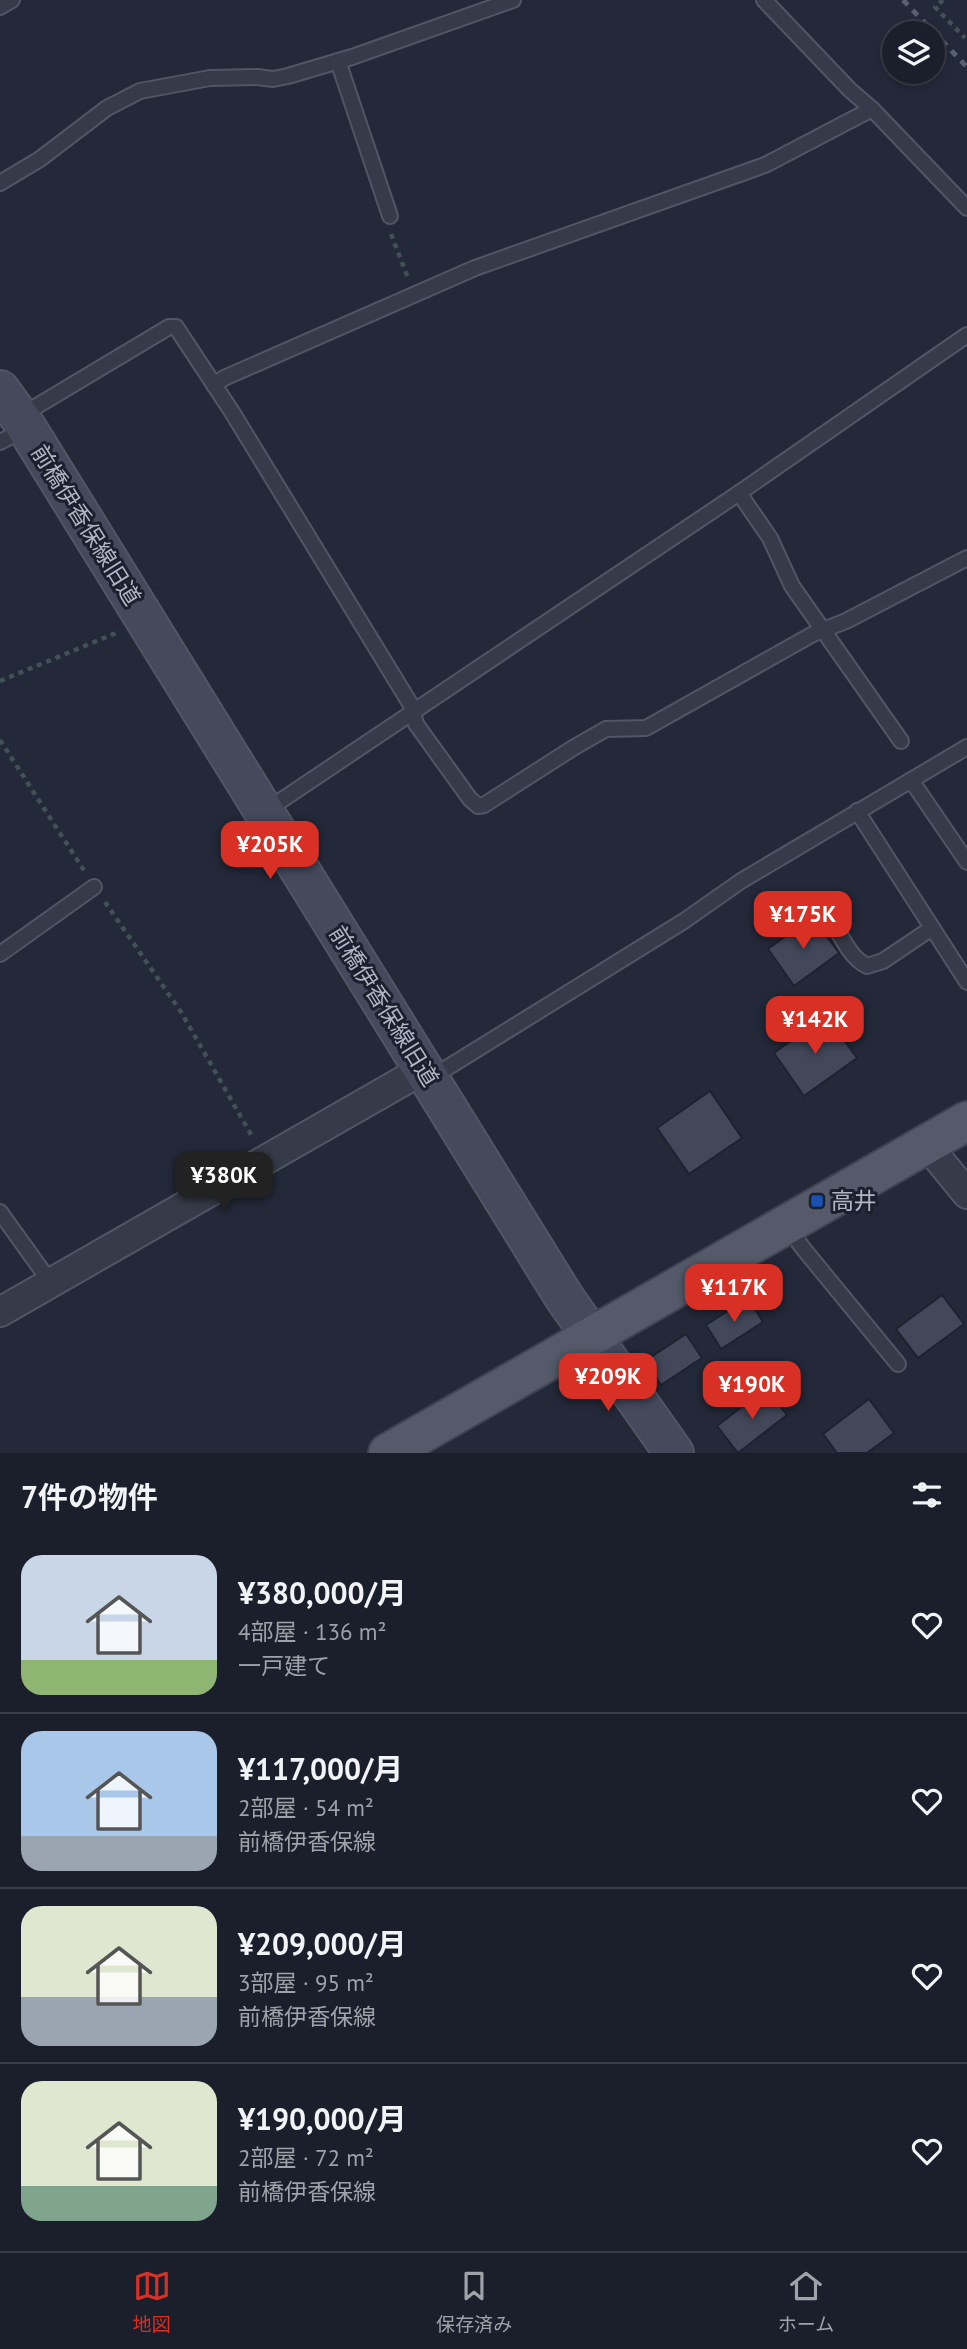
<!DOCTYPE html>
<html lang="ja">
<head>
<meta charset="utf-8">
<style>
  body { margin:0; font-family:"PT Sans","Noto Sans JP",sans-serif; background:#232733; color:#f1f3f6; height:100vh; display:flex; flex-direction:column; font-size:26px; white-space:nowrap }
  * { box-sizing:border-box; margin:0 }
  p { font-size:23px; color:#9fa2a9 }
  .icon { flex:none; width:38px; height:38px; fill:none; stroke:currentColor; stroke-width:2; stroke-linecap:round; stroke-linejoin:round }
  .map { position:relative; height:1453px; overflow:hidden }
  .drawer { display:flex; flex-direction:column; background:#1a1f2b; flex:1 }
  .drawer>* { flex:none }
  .tools { position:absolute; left:882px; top:21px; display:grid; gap:14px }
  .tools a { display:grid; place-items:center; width:63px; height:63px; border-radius:50%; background:#1a1f2b; box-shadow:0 4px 10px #0003,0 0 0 2px #383d47; font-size:35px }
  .price { position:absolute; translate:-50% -60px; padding:0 16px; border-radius:14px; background:#d93025; color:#fff; font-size:23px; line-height:46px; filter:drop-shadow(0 2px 4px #0008) }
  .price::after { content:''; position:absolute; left:50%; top:42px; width:21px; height:16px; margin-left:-10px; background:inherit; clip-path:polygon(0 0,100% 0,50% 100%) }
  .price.active { background:#222; color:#fff }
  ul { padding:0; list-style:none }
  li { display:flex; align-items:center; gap:21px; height:175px; padding:0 21px }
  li+li { border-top:2px solid #383d47 }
  li span { display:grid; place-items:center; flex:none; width:196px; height:140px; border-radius:21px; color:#555 }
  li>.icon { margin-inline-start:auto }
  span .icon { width:84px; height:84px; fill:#fffc; stroke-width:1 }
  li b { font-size:30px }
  h2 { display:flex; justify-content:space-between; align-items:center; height:84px; padding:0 21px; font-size:30px }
  .tab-bar { display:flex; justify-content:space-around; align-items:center; height:98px; border-top:2px solid #383d47; background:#1a1f2b; font-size:19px; color:#9fa2a9 }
  .tab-bar a { display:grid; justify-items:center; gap:4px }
  .tab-bar .active { color:#d93025 }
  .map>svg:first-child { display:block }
  .building { fill:#42485a; stroke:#1d2230; stroke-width:2 }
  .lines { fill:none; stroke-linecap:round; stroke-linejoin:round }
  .lane-casing { stroke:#515664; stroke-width:18 }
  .street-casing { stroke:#515664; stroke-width:32 }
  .secondary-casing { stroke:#515664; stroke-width:42 }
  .primary-casing { stroke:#3f4452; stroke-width:42 }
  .path { stroke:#425157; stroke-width:4.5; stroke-dasharray:5 5; stroke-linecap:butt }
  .lane { stroke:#363b49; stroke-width:14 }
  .street { stroke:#363b49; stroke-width:28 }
  .secondary { stroke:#444a5c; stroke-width:38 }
  .primary { stroke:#545a69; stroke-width:38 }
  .rail { stroke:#585f70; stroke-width:5; stroke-dasharray:7 7; stroke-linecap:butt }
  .transit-dot { fill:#1a4fb4; stroke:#1b202e; stroke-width:2.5 }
  .labels { text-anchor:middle; stroke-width:6; stroke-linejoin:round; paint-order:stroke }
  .street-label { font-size:23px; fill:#b1b6c5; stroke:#1b202e }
  .poi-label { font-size:23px; fill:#b1b6c5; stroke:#1b202e; text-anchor:start }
</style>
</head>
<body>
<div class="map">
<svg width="967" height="1453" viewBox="0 0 967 1453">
  <rect width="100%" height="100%" fill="#232939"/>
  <g class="building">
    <path d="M812,917L839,953L794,986L768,949Z"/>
    <path d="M826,1015L857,1058L804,1096L774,1053Z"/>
    <path d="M710,1091L742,1138L689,1174L657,1128Z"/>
    <path d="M942,1295L964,1324L918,1358L896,1329Z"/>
    <path d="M748,1298L763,1322L721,1349L706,1325Z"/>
    <path d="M686,1334L702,1358L661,1385L645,1361Z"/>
    <path d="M766,1388L787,1415L738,1453L717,1426Z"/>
    <path d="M869,1399L894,1433L867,1453H837L823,1434Z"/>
  </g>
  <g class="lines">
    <defs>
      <g id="lane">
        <path d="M764,0L850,90L872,109L967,208"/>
        <path d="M0,7L12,0"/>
        <path d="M338,61L390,216"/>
        <path d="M0,183L40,159L107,108L140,91L210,78L257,77L273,79L288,76L352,57L513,0"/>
        <path d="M214,385L224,378L475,268L765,165L872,109"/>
        <path d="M0,442L12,436L32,409L169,327H176L232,412L411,705L416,724L470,799L478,806L484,805L573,748L606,729L646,728L813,634L846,621L967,558"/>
        <path d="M739,493L770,538L792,586L901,741"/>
        <path d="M911,780L967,862"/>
        <path d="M857,811L967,982"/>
        <path d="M264,812L739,493L967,335"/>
        <path d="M791,908L803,902L814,901C839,920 842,953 867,966L883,961L932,928"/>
        <path d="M0,954L94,887"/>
        <path d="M429,1069L442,1071L684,921L741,881L967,747"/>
        <path d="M0,1212L51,1283"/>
        <path d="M788,1227L802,1247L898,1364"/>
      </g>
      <g id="street">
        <path d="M927,1145L967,1194"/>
        <path d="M0,1312L424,1069"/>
      </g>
      <path id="secondary" d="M0,390L23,422L564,1297L674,1453"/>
      <path id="primary" d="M388,1453L967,1121"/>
    </defs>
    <use href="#lane" class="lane-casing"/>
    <use href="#street" class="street-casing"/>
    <use href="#secondary" class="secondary-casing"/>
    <use href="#primary" class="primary-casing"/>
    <g class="path">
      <path d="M943,0L935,7L965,38"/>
      <path d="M391,234L408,278"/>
      <path d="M0,681L116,633"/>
      <path d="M0,740L85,872"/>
      <path d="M105,902L181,1012L253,1138"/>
    </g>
    <use href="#lane" class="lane"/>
    <use href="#street" class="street"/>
    <use href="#secondary" class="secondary"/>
    <use href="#primary" class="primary"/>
    <path class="rail" d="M903,0L967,67"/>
  </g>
  <rect class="transit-dot" x="810" y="1194" width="14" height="14" rx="3.5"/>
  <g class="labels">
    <g class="street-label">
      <text transform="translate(86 525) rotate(58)" y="8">前橋伊香保線旧道</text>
      <text transform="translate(384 1006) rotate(58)" y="8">前橋伊香保線旧道</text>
    </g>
    <g class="poi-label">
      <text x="831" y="1209">高井</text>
    </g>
  </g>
</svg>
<div class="tools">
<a><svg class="icon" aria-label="layers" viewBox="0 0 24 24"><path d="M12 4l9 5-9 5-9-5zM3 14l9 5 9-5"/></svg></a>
</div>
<b class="price" style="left:270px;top:881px">¥205K</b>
<b class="price" style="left:803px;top:951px">¥175K</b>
<b class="price" style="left:815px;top:1056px">¥142K</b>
<b class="price active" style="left:224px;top:1212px">¥380K</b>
<b class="price" style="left:734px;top:1324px">¥117K</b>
<b class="price" style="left:608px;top:1413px">¥209K</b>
<b class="price" style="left:752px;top:1421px">¥190K</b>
</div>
<section class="drawer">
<h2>7件の物件<svg class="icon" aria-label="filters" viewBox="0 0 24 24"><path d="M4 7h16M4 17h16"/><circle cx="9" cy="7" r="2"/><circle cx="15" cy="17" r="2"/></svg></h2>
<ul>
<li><span style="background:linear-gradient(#c9d6e8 75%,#8fb573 0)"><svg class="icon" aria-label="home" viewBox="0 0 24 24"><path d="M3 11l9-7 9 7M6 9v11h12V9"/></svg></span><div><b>¥380,000/月</b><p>4部屋 · 136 m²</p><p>一戸建て</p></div><svg class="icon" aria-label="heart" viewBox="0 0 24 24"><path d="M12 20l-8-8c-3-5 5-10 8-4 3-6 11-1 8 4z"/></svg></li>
<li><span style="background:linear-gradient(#a9c7e8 75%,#9aa5b1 0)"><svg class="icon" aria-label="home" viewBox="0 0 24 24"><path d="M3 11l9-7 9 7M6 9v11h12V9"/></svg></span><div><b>¥117,000/月</b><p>2部屋 · 54 m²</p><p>前橋伊香保線</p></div><svg class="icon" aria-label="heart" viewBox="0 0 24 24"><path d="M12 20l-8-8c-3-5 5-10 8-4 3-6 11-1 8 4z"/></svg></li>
<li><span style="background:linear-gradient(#dfe7d0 65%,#9aa5b1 0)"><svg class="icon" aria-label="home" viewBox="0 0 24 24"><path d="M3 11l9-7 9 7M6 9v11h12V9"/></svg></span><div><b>¥209,000/月</b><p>3部屋 · 95 m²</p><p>前橋伊香保線</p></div><svg class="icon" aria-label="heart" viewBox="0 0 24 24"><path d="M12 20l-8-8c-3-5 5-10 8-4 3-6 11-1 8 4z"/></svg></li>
<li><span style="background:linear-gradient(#dfe7d0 75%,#7fa58c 0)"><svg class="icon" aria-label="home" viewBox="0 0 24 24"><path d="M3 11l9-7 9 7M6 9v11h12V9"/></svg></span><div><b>¥190,000/月</b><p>2部屋 · 72 m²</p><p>前橋伊香保線</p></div><svg class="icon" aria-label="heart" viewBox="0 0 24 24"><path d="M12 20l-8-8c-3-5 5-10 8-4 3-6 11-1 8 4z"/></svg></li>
</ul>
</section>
<nav class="tab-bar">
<a class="active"><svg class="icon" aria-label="map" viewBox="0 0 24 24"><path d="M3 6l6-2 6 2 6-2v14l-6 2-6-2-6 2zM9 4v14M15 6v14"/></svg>地図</a>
<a><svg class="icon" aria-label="saved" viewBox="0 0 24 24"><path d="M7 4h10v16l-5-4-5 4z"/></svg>保存済み</a>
<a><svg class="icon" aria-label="home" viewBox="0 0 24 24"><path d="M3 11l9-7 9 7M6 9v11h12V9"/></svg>ホーム</a>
</nav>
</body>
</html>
